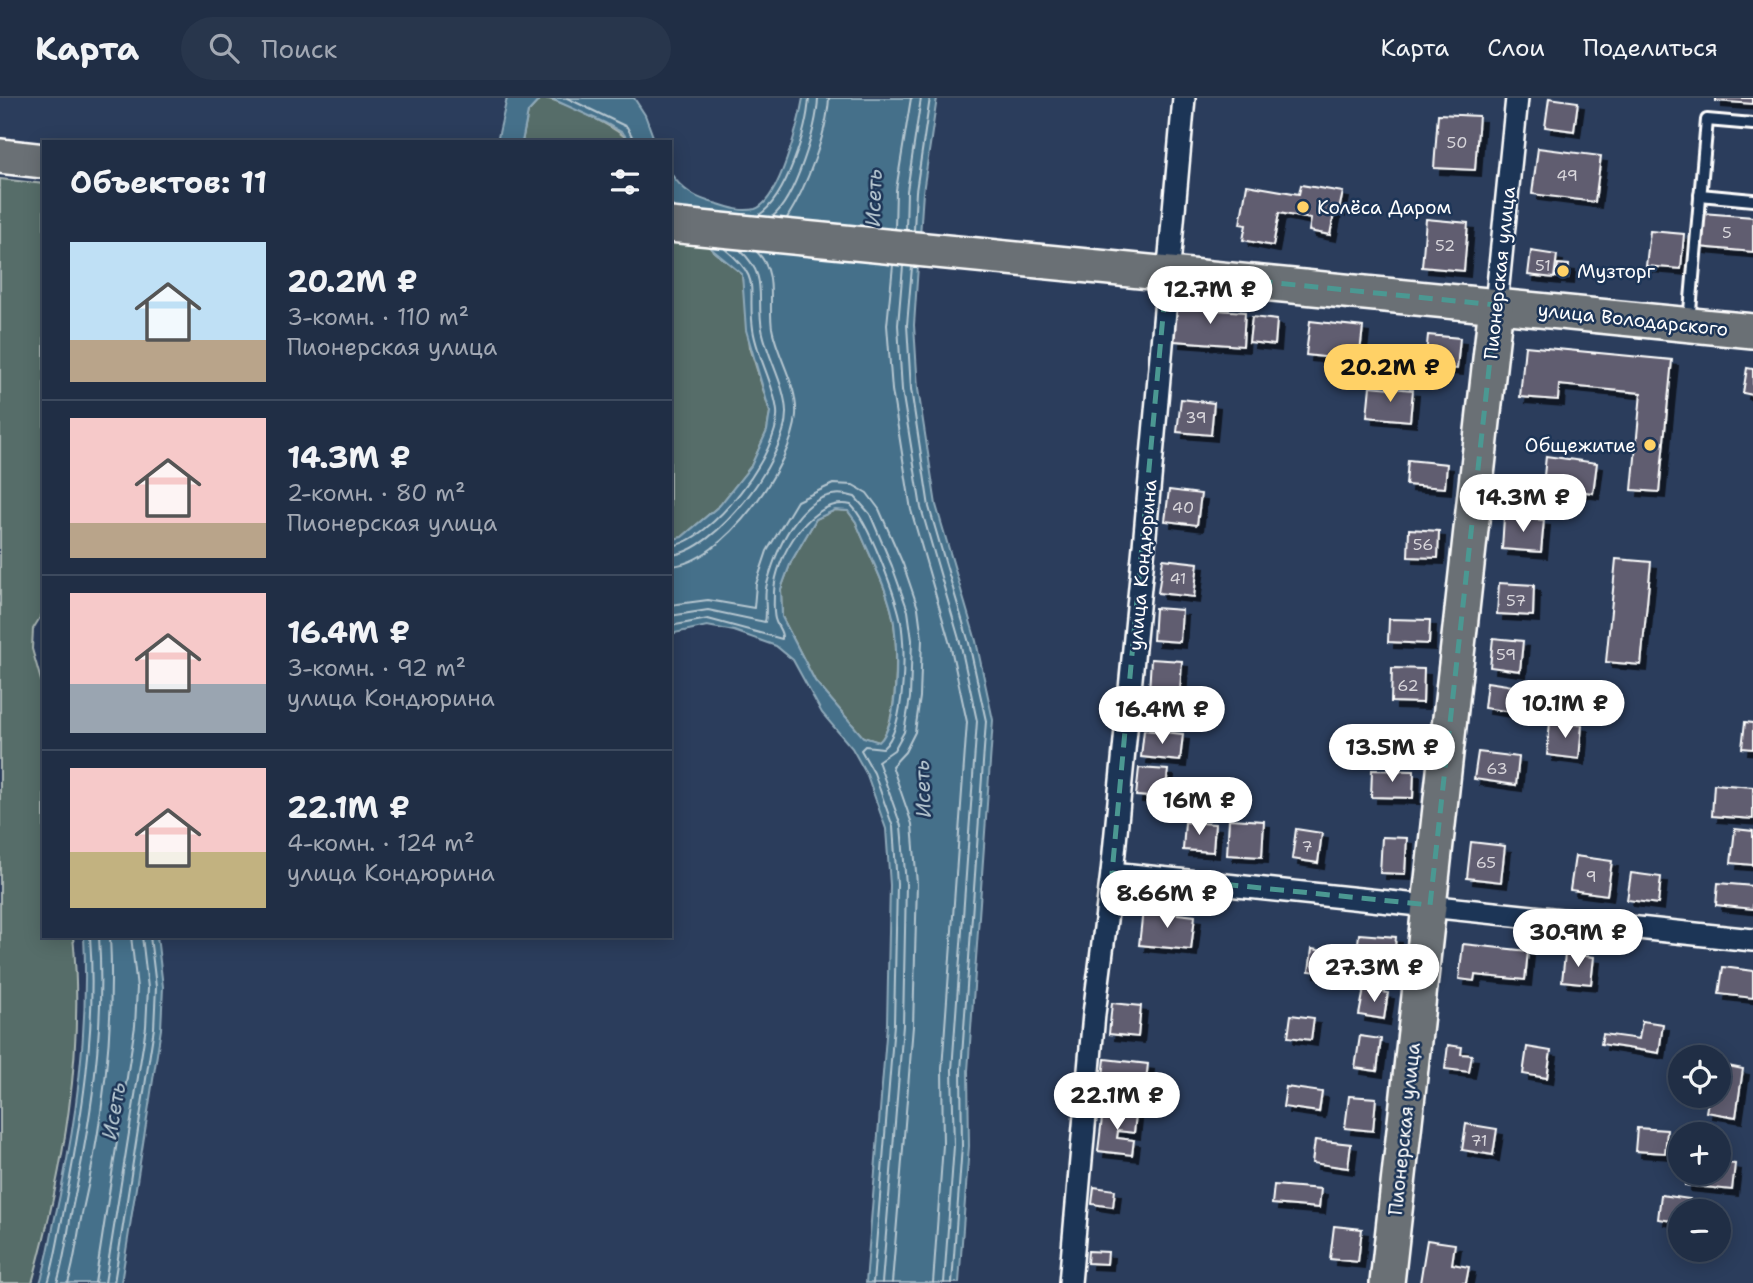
<!DOCTYPE html>
<html lang="ru">
<head>
<meta charset="utf-8">
<style>
  body { margin:0; font-family:"Shantell Sans",sans-serif; background:#28364c; color:#f1f3f6; height:100vh; display:flex; flex-direction:column; font-size:26px; white-space:nowrap }
  * { box-sizing:border-box; margin:0 }
  p { font-size:23px; color:#a2a8b3 }
  .icon { flex:none; width:38px; height:38px; fill:none; stroke:currentColor; stroke-width:2; stroke-linecap:round; stroke-linejoin:round }
  .map { position:relative; flex:1; overflow:hidden }
  .panel { position:absolute; left:42px; top:42px; width:630px; height:798px; display:flex; flex-direction:column; background:#202e45; border-radius:0px; box-shadow:0 4px 18px #0003,0 0 0 2px #3d4a5e }
  .panel>* { flex:none }
  .controls { position:absolute; left:1668px; top:947px; display:grid; gap:14px }
  .controls a { display:grid; place-items:center; width:63px; height:63px; border-radius:50%; background:#202e45; box-shadow:0 4px 18px #0003,0 0 0 2px #3d4a5e; font-size:35px }
  .price { position:absolute; translate:-50% -60px; padding:0 16px; border-radius:24px; background:#fff; color:#222; font-size:23px; line-height:46px; filter:drop-shadow(0 2px 4px #0008) }
  .price::after { content:''; position:absolute; left:50%; top:42px; width:21px; height:16px; margin-left:-10px; background:inherit; clip-path:polygon(0 0,100% 0,50% 100%) }
  .price.on { background:#ffd166; color:#111 }
  ul { padding:0; list-style:none }
  li { display:flex; align-items:center; gap:21px; height:175px; padding:0 28px }
  li+li { border-top:2px solid #3d4a5e }
  li span { display:grid; place-items:center; flex:none; width:196px; height:140px; border-radius:0px; color:#555 }
  li>.icon { margin-inline-start:auto }
  span .icon { width:84px; height:84px; fill:#fffc; stroke-width:1 }
  li b { font-size:30px }
  h2 { display:flex; justify-content:space-between; align-items:center; height:84px; padding:0 28px; font-size:30px }
  header { display:flex; align-items:center; gap:42px; box-sizing:border-box; height:98px; padding:0 35px; background:#202e45; border-bottom:2px solid #3d4a5e }
  header strong { font-size:33px }
  nav { display:flex; gap:38px; margin-inline-start:auto; font-size:24px }
  .search { width:490px; height:63px; background:#28364c; display:flex; align-items:center; gap:18px; box-sizing:border-box; padding:0 24px; border-radius:38px; color:#a2a8b3; font-size:26px }
  .map>svg:first-child { display:block }
  .green { fill:#566d69; stroke:#aab6b4; stroke-width:2 }
  .water { fill:#45708a; stroke:#8fa9b9; stroke-width:2; fill-rule:evenodd }
  .lines { fill:none; stroke-linecap:round; stroke-linejoin:round }
  .shore { stroke:#b5c6d0; stroke-width:2 }
  .building { fill:#615d6f; stroke:#fff; stroke-width:2; filter:url(#shadow) }
  .lane-casing { stroke:#fff; stroke-width:16 }
  .street-casing { stroke:#fff; stroke-width:26 }
  .primary-casing { stroke:#fff; stroke-width:38 }
  .lane { stroke:#1d3557; stroke-width:10 }
  .street { stroke:#1d3557; stroke-width:21 }
  .primary { stroke:#6a7074; stroke-width:33 }
  .marked { fill:none; stroke:#4b9892; stroke-width:5; stroke-dasharray:14 9; stroke-linejoin:round }
  .poi-dot { fill:#ffd166; stroke:#1d3557; stroke-width:2.5 }
  .labels { text-anchor:middle; stroke-width:5; stroke-linejoin:round; paint-order:stroke }
  .number-label { font-size:16px; fill:#d8d6db }
  .poi-label { font-size:19px; fill:#fff; stroke:#1d3557; text-anchor:start }
  .street-label { font-size:19px; fill:#fff; stroke:#1d3557 }
  .water-label { font-size:21px; font-style:italic; fill:#b5c6d0; stroke:#1d3557 }
</style>
</head>
<body>
<header>
<strong>Карта</strong>
<div class="search"><svg class="icon" aria-label="search" viewBox="0 0 24 24"><circle cx="10" cy="10" r="6"/><path d="M15 15l6 6"/></svg>Поиск</div>
<nav><a>Карта</a><a>Слои</a><a>Поделиться</a></nav>
</header>
<div class="map">
<svg width="1753" height="1185" viewBox="0 0 1753 1185">
  <defs>
    <filter id="shadow"><feDropShadow dx="6" dy="6" stdDeviation="0" flood-color="#0009"/></filter>
  </defs>
  <rect width="100%" height="100%" fill="#2b3d5c"/>
  <filter id="ink" filterUnits="userSpaceOnUse"><feTurbulence type="fractalNoise" baseFrequency=".0143" numOctaves="2"/><feDisplacementMap in="SourceGraphic" scale="14" xChannelSelector="R" yChannelSelector="G"/><feConvolveMatrix kernelMatrix="1 2 1 2 8 2 1 2 1" color-interpolation-filters="sRGB"/></filter>
  <g filter="url(#ink)">
    <g class="green">
      <path d="M541,0C558,0 619,30 630,44H522L528,14Z"/>
      <path d="M0,81L44,86V513L33,531L32,551L44,593V838H73C85,954 63,1074 32,1185H0Z"/>
      <path d="M670,105L703,144L742,176L750,249L770,314L767,333L751,368L720,407L682,439L670,442Z"/>
      <path d="M835,412L848,413L856,424C868,455 886,486 893,519C898,546 899,626 879,644L863,639L815,583L782,519L781,491L791,464L816,421Z"/>
    </g>
    <g class="water">
      <path d="M507,0H541L528,14L522,44H497Z"/>
      <path d="M550,0H634L645,17L655,44H630L623,35L605,25Z"/>
      <path d="M803,0H937L923,94L914,227L918,291L936,407L976,543L993,622L968,973L969,1048L959,1185H866L887,926L890,787L886,731L867,677L852,650L822,615L793,562L776,548L734,533L707,528L670,536V442L682,439L720,407L751,368L767,333L770,314L746,232L742,176L703,144L670,105V74C682,93 697,101 718,106C730,110 742,114 755,111C779,104 799,24 803,0ZM835,412L848,413L856,424C868,455 886,486 893,519C898,545 900,626 879,644L863,639L815,583L782,519L781,491L791,464L816,421Z"/>
      <path d="M84,838H157L163,889L161,931L121,1185H40C48,1161 51,1136 57,1111C77,1021 89,931 84,838Z"/>
    </g>
    <g class="lines">
      <g class="shore">
        <path d="M567,0L627,29L635,44"/>
        <path d="M759,117C786,100 807,32 809,0"/>
        <path d="M772,119C795,101 817,29 818,0"/>
        <path d="M787,120C806,90 827,36 829,0"/>
        <path d="M895,131L896,92L911,0"/>
        <path d="M906,132L907,93L921,0"/>
        <path d="M914,132L916,93L930,0"/>
        <path d="M893,167L887,227L892,292L911,412L951,550L967,624L942,971L943,1047L933,1185"/>
        <path d="M903,168L898,227L902,292L921,410L961,548L977,623L952,972L954,1048L944,1185"/>
        <path d="M912,169L907,227L911,291L929,409L969,545L986,623L961,972L962,1048L952,1185"/>
        <path d="M670,448C711,445 781,353 777,313C774,285 757,259 753,231C747,189 763,182 725,151"/>
        <path d="M670,457C716,455 787,359 786,314C785,286 767,259 762,231C756,197 769,179 740,152"/>
        <path d="M670,468C723,466 793,366 796,317C798,288 777,258 772,230C768,203 778,175 757,154"/>
        <path d="M670,507L708,502L754,510L756,486L767,453L797,403L833,386L853,387L867,395L879,411L903,466L918,510L922,541L920,599L915,634L905,654L892,668L912,726L917,786L913,928L892,1185"/>
        <path d="M670,518L708,512L765,524C768,512 763,498 767,486C777,448 805,382 855,399L870,416L892,468L908,513L912,542L910,600L904,634L894,652L878,663L901,728L906,786L903,927L882,1185"/>
        <path d="M670,528L708,521L782,541C783,533 777,529 775,521C773,514 774,502 774,494C775,459 811,398 851,407C869,425 892,489 899,515C907,543 906,631 883,650L865,648L861,652L874,675L893,729L897,786L894,926L873,1185"/>
        <path d="M48,1185C55,1163 58,1140 63,1117C81,1024 97,933 90,838"/>
        <path d="M57,1185C64,1163 67,1139 71,1116C91,1024 105,933 99,838"/>
        <path d="M68,1185C75,1163 77,1139 82,1116C103,1024 115,933 110,838"/>
        <path d="M95,1185L135,928L137,890L131,838"/>
        <path d="M105,1185L146,929L148,890L142,838"/>
        <path d="M114,1185L154,930L156,889L150,838"/>
      </g>
    </g>
    <g class="building">
      <path d="M1549,0L1578,4L1574,33L1545,29Z"/>
      <path d="M1716,0H1753V6L1716,3Z"/>
      <path d="M1438,16L1479,18L1475,72L1434,70Z"/>
      <path d="M1538,50L1601,58L1595,104L1532,96Z"/>
      <path d="M1247,87L1299,96L1301,87L1343,94L1339,112L1335,111L1330,137L1309,133L1311,121L1279,115L1273,148L1243,142L1246,127L1240,126Z"/>
      <path d="M1702,115L1753,119V154L1699,149Z"/>
      <path d="M1426,121L1468,125L1464,173L1422,169Z"/>
      <path d="M1650,133L1684,136L1681,171L1646,168Z"/>
      <path d="M1531,153L1557,157L1554,180L1528,177Z"/>
      <path d="M1558,166L1569,167L1568,180L1556,179Z"/>
      <path d="M1176,209L1245,214L1243,248L1174,243Z"/>
      <path d="M1252,219L1277,222L1275,247L1249,244Z"/>
      <path d="M1310,223L1363,229L1359,263L1306,257Z"/>
      <path d="M1428,237L1460,240L1457,271L1425,268Z"/>
      <path d="M1525,248L1672,262L1659,394L1632,392L1641,295L1559,287L1558,302L1520,299Z"/>
      <path d="M1747,270L1753,271V297L1743,295Z"/>
      <path d="M1370,288L1413,292L1410,323L1367,319Z"/>
      <path d="M1181,301L1214,305L1211,337L1177,334Z"/>
      <path d="M1546,358L1597,365L1593,395L1543,388Z"/>
      <path d="M1408,362L1447,366L1445,390L1406,387Z"/>
      <path d="M1169,392L1201,396L1197,427L1165,423Z"/>
      <path d="M1504,419L1544,422L1541,454L1502,451Z"/>
      <path d="M1409,431L1439,433L1438,460L1408,459Z"/>
      <path d="M1163,461L1198,465L1194,499L1158,495Z"/>
      <path d="M1616,461L1651,464L1641,567L1606,564Z"/>
      <path d="M1499,485L1534,487L1533,518L1497,516Z"/>
      <path d="M1155,510L1182,512L1180,544L1153,542Z"/>
      <path d="M1389,521L1430,522L1429,546L1388,544Z"/>
      <path d="M1493,540L1523,543L1520,573L1490,569Z"/>
      <path d="M1151,561L1182,563L1180,595L1149,593Z"/>
      <path d="M1392,570L1424,571L1423,605L1391,604Z"/>
      <path d="M1487,584L1532,591L1528,616L1484,610Z"/>
      <path d="M1550,624L1582,627L1579,661L1547,657Z"/>
      <path d="M1745,624L1753,625V651L1742,650Z"/>
      <path d="M1378,630L1419,636L1416,657L1375,651Z"/>
      <path d="M1144,632L1183,636L1180,663L1141,659Z"/>
      <path d="M1478,654L1519,659L1516,687L1474,681Z"/>
      <path d="M1139,670L1168,672L1165,700L1136,698Z"/>
      <path d="M1372,672L1414,673L1413,700L1371,699Z"/>
      <path d="M1714,686L1753,689V721L1712,718Z"/>
      <path d="M1229,721L1264,723L1262,759L1227,757Z"/>
      <path d="M1185,724L1215,726L1213,754L1183,752Z"/>
      <path d="M1296,731L1322,735L1318,765L1292,761Z"/>
      <path d="M1735,731L1753,733V767L1731,765Z"/>
      <path d="M1382,739L1407,740L1405,776L1380,775Z"/>
      <path d="M1471,744L1505,748L1501,784L1467,780Z"/>
      <path d="M1575,758L1612,763L1607,797L1570,792Z"/>
      <path d="M1631,775L1661,779L1658,806L1627,802Z"/>
      <path d="M1718,785L1753,788V811L1716,807Z"/>
      <path d="M1143,812L1195,818L1191,852L1139,847Z"/>
      <path d="M1359,836L1396,839L1392,878L1355,874Z"/>
      <path d="M1463,846L1528,853L1525,882L1475,877L1474,883L1459,881Z"/>
      <path d="M1312,851L1329,854L1326,875L1309,873Z"/>
      <path d="M1565,856L1594,859L1591,886L1562,883Z"/>
      <path d="M1723,869L1753,873V900L1719,896Z"/>
      <path d="M1364,891L1388,895L1384,921L1359,917Z"/>
      <path d="M1112,905L1141,908L1138,939L1109,936Z"/>
      <path d="M1291,917L1314,920L1311,942L1288,939Z"/>
      <path d="M1642,923L1663,926L1659,955L1601,946L1603,936L1639,941Z"/>
      <path d="M1360,938L1381,941L1377,973L1355,970Z"/>
      <path d="M1448,947L1462,949L1461,956L1472,957L1469,974L1445,971Z"/>
      <path d="M1527,949L1551,953L1547,980L1523,976Z"/>
      <path d="M1105,961L1148,966L1145,991L1102,987Z"/>
      <path d="M1718,966L1743,971L1736,1019L1706,1014L1709,998L1719,999L1722,982L1718,981Z"/>
      <path d="M1286,989L1322,994L1319,1014L1283,1009Z"/>
      <path d="M1349,998L1376,1000L1373,1033L1345,1030Z"/>
      <path d="M1103,1012L1136,1016L1134,1035L1118,1033L1117,1040L1134,1042L1132,1057L1098,1053Z"/>
      <path d="M1466,1026L1497,1031L1493,1057L1462,1052Z"/>
      <path d="M1637,1030L1667,1032L1665,1055L1635,1053Z"/>
      <path d="M1315,1042L1351,1046L1348,1070L1312,1065Z"/>
      <path d="M1718,1064L1735,1066L1732,1092L1685,1087L1686,1074H1718Z"/>
      <path d="M1274,1087L1321,1091L1319,1110L1272,1106Z"/>
      <path d="M1094,1089L1115,1092L1113,1109L1092,1106Z"/>
      <path d="M1661,1097L1690,1101L1688,1113H1680V1124L1658,1121Z"/>
      <path d="M1334,1128L1362,1131L1358,1164L1330,1161Z"/>
      <path d="M1427,1142L1455,1146L1452,1166L1469,1169L1466,1185H1420Z"/>
      <path d="M1088,1153L1108,1154L1107,1166L1087,1165Z"/>
    </g>
    <g class="lines">
      <defs>
        <g id="lane">
          <path d="M1700,97L1753,102"/>
          <path d="M1689,224L1707,22L1753,26"/>
        </g>
        <g id="street">
          <path d="M1496,207L1517,0"/>
          <path d="M1112,775L1753,842"/>
          <path d="M1070,1185L1094,916L1112,775L1144,448L1184,0"/>
        </g>
        <g id="primary">
          <path d="M0,58L44,63"/>
          <path d="M670,127L1753,233"/>
          <path d="M1387,1185L1496,207"/>
        </g>
      </defs>
      <use href="#lane" class="lane-casing"/>
      <use href="#street" class="street-casing"/>
      <use href="#primary" class="primary-casing"/>
      <use href="#lane" class="lane"/>
      <use href="#street" class="street"/>
      <use href="#primary" class="primary"/>
    </g>
  </g>
  <path class="marked" d="M1167,174L1496,207L1430,807L1112,775Z"/>
  <g class="poi-dot">
    <circle cx="1303" cy="109" r="7"/>
    <circle cx="1563" cy="173" r="7"/>
    <circle cx="1650" cy="347" r="7"/>
  </g>
  <g class="labels">
    <g class="number-label">
      <text x="1457" y="50">50</text>
      <text x="1567" y="83">49</text>
      <text x="1727" y="140">5</text>
      <text x="1445" y="153">52</text>
      <text x="1543" y="173">51</text>
      <text x="1196" y="325">39</text>
      <text x="1183" y="415">40</text>
      <text x="1423" y="452">56</text>
      <text x="1178" y="486">41</text>
      <text x="1516" y="508">57</text>
      <text x="1506" y="562">59</text>
      <text x="1408" y="593">62</text>
      <text x="1497" y="676">63</text>
      <text x="1307" y="754">7</text>
      <text x="1486" y="770">65</text>
      <text x="1591" y="784">9</text>
      <text x="1479" y="1048">71</text>
    </g>
    <g class="poi-label">
      <text x="1317" y="116">Колёса Даром</text>
      <text x="1577" y="180">Музторг</text>
      <text x="1636" y="354" text-anchor="end">Общежитие</text>
    </g>
    <g class="street-label">
      <text transform="translate(1499 175) rotate(-84)" y="7">Пионерская улица</text>
      <text transform="translate(1633 221) rotate(6)" y="7">улица Володарского</text>
      <text transform="translate(1142 467) rotate(-85)" y="7">улица Кондюрина</text>
      <text transform="translate(1404 1031) rotate(-84)" y="7">Пионерская улица</text>
    </g>
    <g class="water-label">
      <text transform="translate(874 100) rotate(-88)" y="7">Исеть</text>
      <text transform="translate(923 691) rotate(-92)" y="7">Исеть</text>
      <text transform="translate(114 1013) rotate(-80)" y="7">Исеть</text>
    </g>
  </g>
</svg>
<div class="controls">
<a><svg class="icon" aria-label="locate" viewBox="0 0 24 24"><circle cx="12" cy="12" r="6"/><path d="M12 2v4M12 18v4M2 12h4M18 12h4"/></svg></a>
<a>+</a>
<a>−</a>
</div>
<b class="price" style="left:1210px;top:228px">12.7M ₽</b>
<b class="price on" style="left:1390px;top:306px">20.2M ₽</b>
<b class="price" style="left:1523px;top:436px">14.3M ₽</b>
<b class="price" style="left:1565px;top:642px">10.1M ₽</b>
<b class="price" style="left:1162px;top:648px">16.4M ₽</b>
<b class="price" style="left:1392px;top:686px">13.5M ₽</b>
<b class="price" style="left:1199px;top:739px">16M ₽</b>
<b class="price" style="left:1167px;top:832px">8.66M ₽</b>
<b class="price" style="left:1578px;top:871px">30.9M ₽</b>
<b class="price" style="left:1374px;top:906px">27.3M ₽</b>
<b class="price" style="left:1117px;top:1034px">22.1M ₽</b>
<section class="panel">
<h2>Объектов: 11<svg class="icon" aria-label="filters" viewBox="0 0 24 24"><path d="M4 7h16M4 17h16"/><circle cx="9" cy="7" r="2"/><circle cx="15" cy="17" r="2"/></svg></h2>
<ul>
<li><span style="background:linear-gradient(#bfe0f5 70%,#b9a48a 0)"><svg class="icon" aria-label="home" viewBox="0 0 24 24"><path d="M3 11l9-7 9 7M6 9v11h12V9"/></svg></span><div><b>20.2M ₽</b><p>3-комн. · 110 m²</p><p>Пионерская улица</p></div></li>
<li><span style="background:linear-gradient(#f6c9c9 75%,#b9a48a 0)"><svg class="icon" aria-label="home" viewBox="0 0 24 24"><path d="M3 11l9-7 9 7M6 9v11h12V9"/></svg></span><div><b>14.3M ₽</b><p>2-комн. · 80 m²</p><p>Пионерская улица</p></div></li>
<li><span style="background:linear-gradient(#f6c9c9 65%,#9aa5b1 0)"><svg class="icon" aria-label="home" viewBox="0 0 24 24"><path d="M3 11l9-7 9 7M6 9v11h12V9"/></svg></span><div><b>16.4M ₽</b><p>3-комн. · 92 m²</p><p>улица Кондюрина</p></div></li>
<li><span style="background:linear-gradient(#f6c9c9 60%,#c2b280 0)"><svg class="icon" aria-label="home" viewBox="0 0 24 24"><path d="M3 11l9-7 9 7M6 9v11h12V9"/></svg></span><div><b>22.1M ₽</b><p>4-комн. · 124 m²</p><p>улица Кондюрина</p></div></li>
</ul>
</section>
</div>
</body>
</html>
